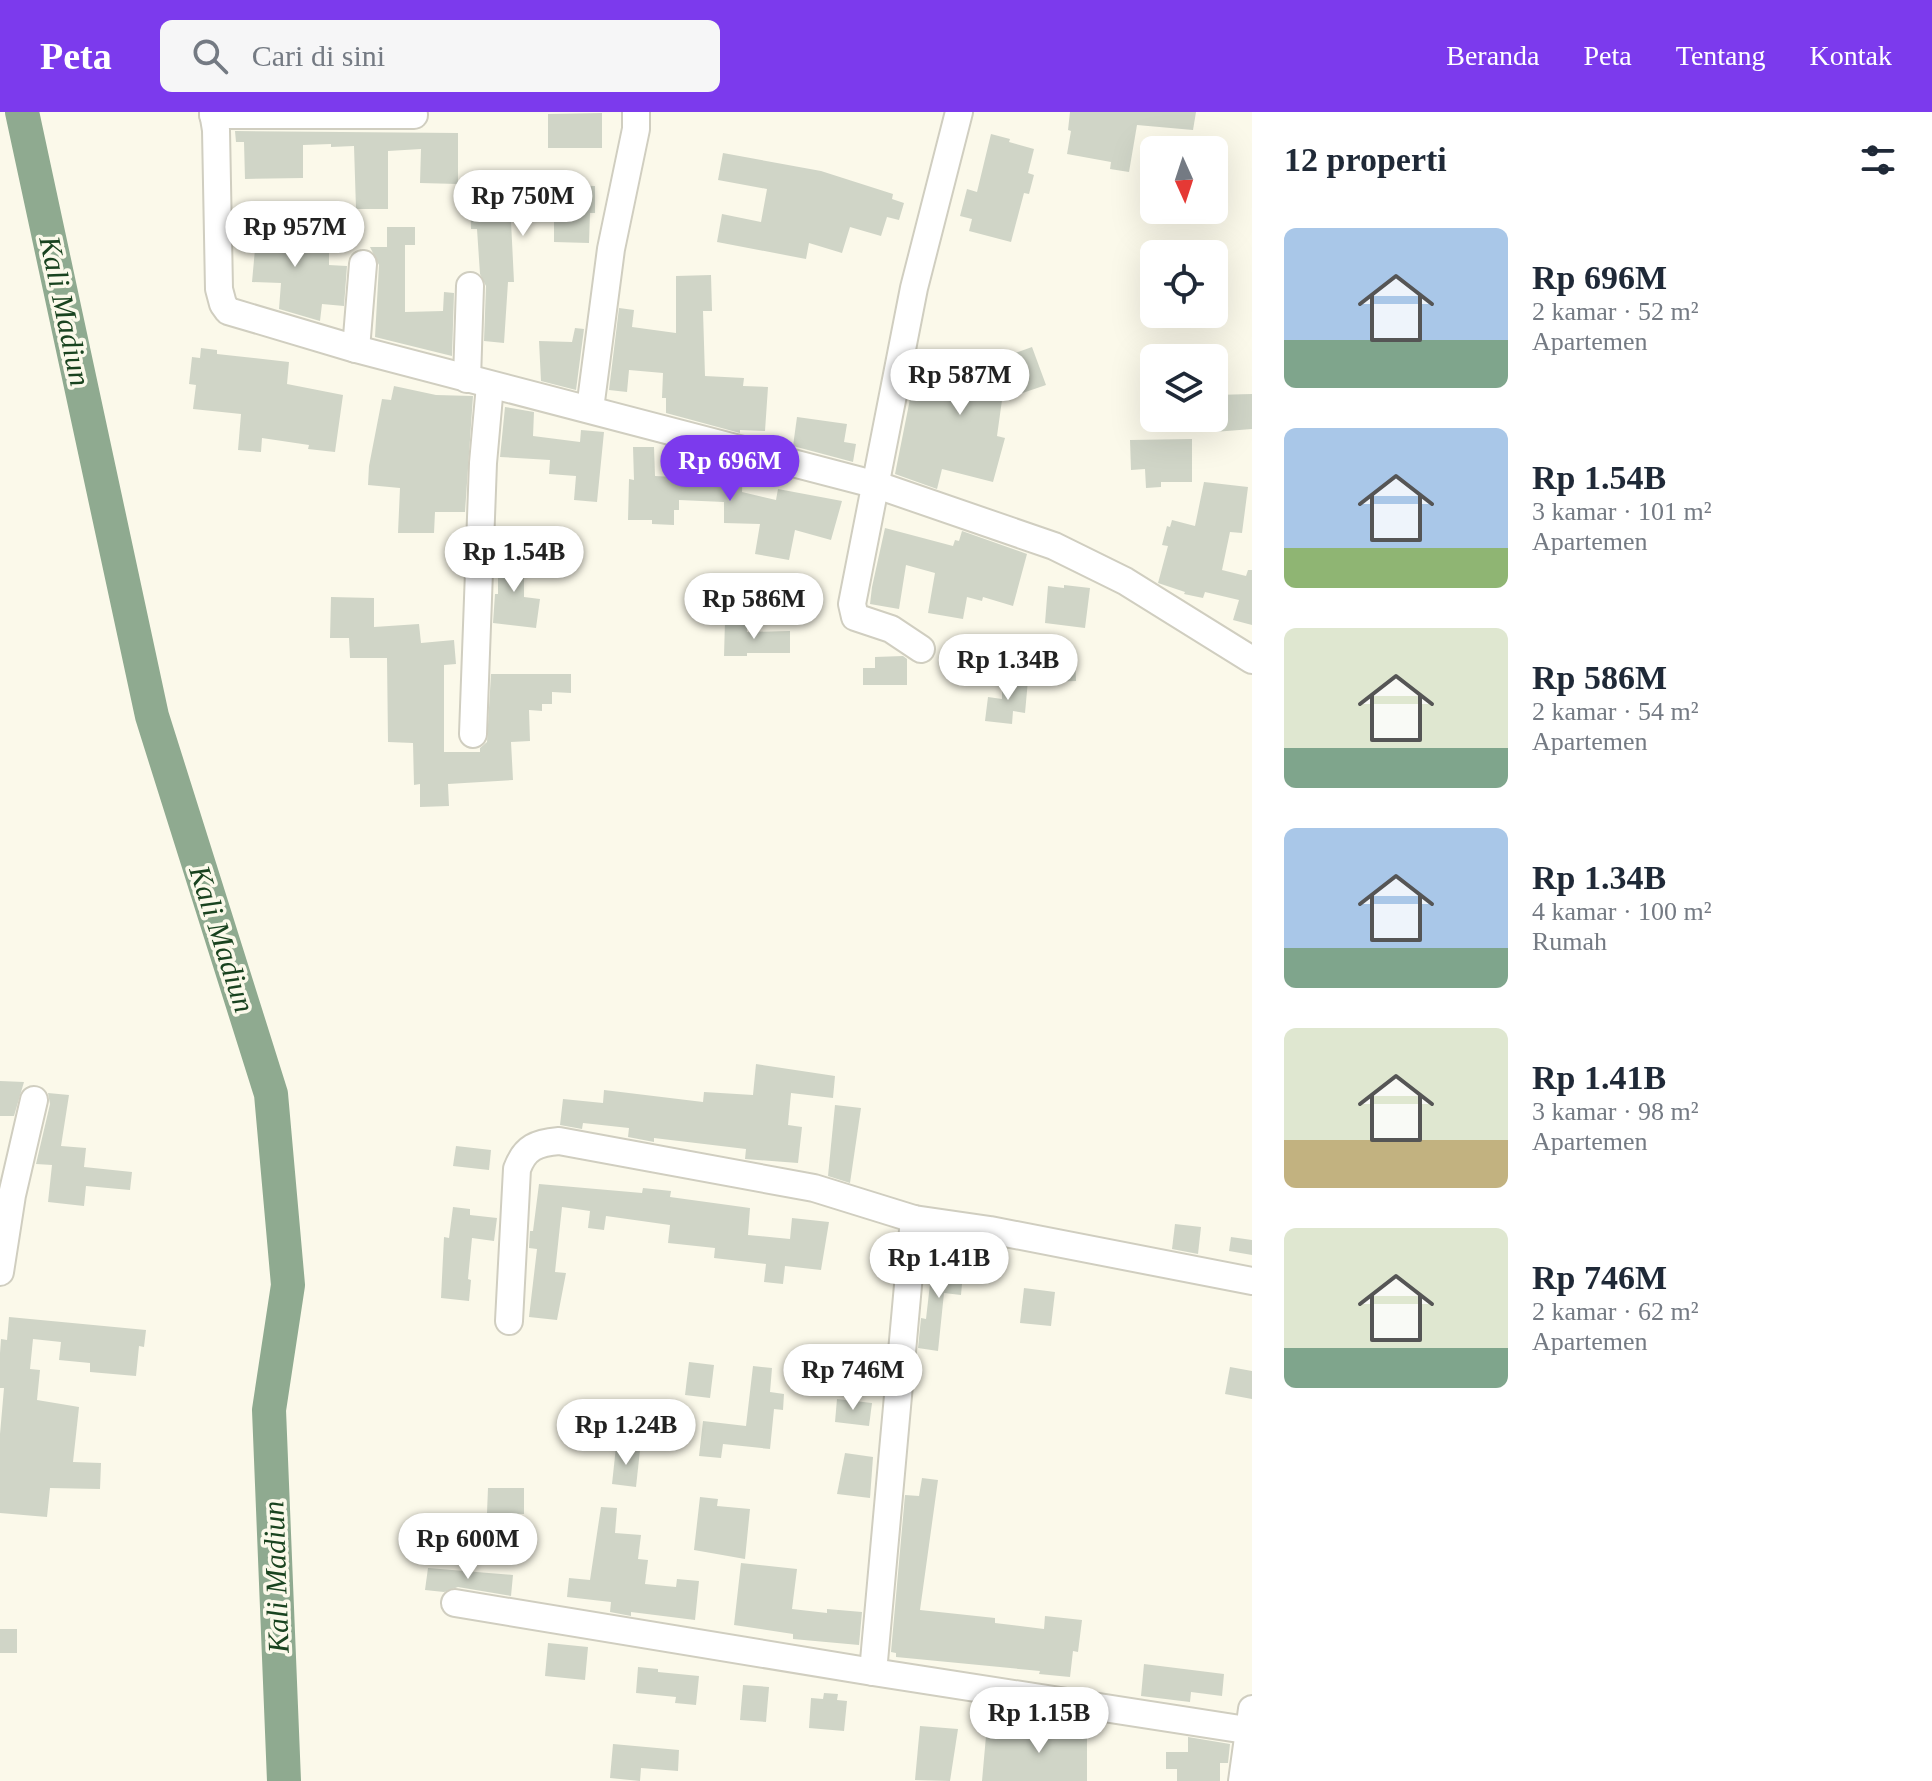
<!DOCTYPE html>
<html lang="id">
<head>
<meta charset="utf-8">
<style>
  body { margin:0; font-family:Georgia,serif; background:#f6f6f7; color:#1f2937; height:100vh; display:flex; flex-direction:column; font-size:30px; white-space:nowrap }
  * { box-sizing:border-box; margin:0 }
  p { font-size:26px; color:#747a83 }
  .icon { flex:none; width:44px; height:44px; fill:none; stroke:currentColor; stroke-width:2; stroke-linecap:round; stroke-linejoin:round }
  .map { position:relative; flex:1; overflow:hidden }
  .details { display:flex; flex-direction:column; background:#fff; width:680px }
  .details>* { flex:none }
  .needle { width:52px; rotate:177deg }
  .controls { position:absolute; left:1140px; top:24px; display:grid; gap:16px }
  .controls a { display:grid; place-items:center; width:88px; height:88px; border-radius:12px; background:#fff; box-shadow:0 8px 32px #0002; font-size:40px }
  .price { position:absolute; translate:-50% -68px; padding:0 18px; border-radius:28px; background:#fff; color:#222; font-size:26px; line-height:52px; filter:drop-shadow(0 2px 4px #0008) }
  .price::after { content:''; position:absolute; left:50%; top:48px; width:24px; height:18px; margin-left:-12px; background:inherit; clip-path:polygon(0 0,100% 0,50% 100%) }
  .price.current { background:#7c3aed; color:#fff }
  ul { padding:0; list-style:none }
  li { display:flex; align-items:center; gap:24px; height:200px; padding:0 32px }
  li span { display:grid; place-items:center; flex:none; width:224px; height:160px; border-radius:12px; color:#555 }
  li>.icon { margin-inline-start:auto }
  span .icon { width:96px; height:96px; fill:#fffc; stroke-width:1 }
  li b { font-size:34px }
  h2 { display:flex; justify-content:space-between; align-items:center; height:96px; padding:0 32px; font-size:34px }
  header { display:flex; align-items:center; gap:48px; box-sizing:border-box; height:112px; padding:0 40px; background:#7c3aed; color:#fff }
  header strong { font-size:38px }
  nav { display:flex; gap:44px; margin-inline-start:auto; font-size:28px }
  .search { width:560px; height:72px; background:#f6f6f7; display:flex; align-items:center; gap:20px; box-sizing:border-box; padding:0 28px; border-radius:12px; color:#747a83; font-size:30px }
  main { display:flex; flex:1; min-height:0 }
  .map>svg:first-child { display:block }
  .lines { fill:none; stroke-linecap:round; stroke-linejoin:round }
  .river { stroke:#8faa90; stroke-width:34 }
  .building { fill:#d0d5c7 }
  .minor-casing { stroke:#d0cec0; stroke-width:30 }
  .minor { stroke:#fff; stroke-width:26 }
  .labels { text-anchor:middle; stroke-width:7; stroke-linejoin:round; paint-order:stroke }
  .water-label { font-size:30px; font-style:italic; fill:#19431f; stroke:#fbf9ea }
</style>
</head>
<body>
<header>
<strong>Peta</strong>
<div class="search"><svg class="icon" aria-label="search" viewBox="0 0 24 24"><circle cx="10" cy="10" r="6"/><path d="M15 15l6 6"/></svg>Cari di sini</div>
<nav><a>Beranda</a><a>Peta</a><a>Tentang</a><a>Kontak</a></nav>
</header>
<main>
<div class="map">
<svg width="1252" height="1669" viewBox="0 0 1252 1669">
  <rect width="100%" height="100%" fill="#fbf9ea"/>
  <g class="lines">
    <path class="river" d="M22,0L152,604L271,982L288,1173L269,1298L284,1669"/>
  </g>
  <g class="building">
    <path d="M1070,0H1196L1193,18L1137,13L1129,60L1110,57L1111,50L1067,42L1071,19L1068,18Z"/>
    <path d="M602,1V36H548V2Z"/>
    <path d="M235,19L458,21V72L420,71L421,37L388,39V97H356L354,34L331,35V32L303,33V66L245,67L244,30H236Z"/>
    <path d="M991,22L1010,27L1009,30L1034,37L1028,61L1034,63L1029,82L1024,81L1011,130L969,119L972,107L960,104L967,77L977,80Z"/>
    <path d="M723,41L821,59L893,82L892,87L904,91L899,108L887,105L881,124L850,115L842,141L809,131L806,147L717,130L722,102L761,110L767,77L718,68Z"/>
    <path d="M556,73L595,74V101H590L589,131L554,130V110L511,109L514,170H508L504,231L484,229L486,174L480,162L477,117H471L470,90L494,88V79L556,82Z"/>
    <path d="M237,109L284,111L283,122L311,124L310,139L329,138V153L347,154L344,194L322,192L320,209L279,197L281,171L252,170L256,126L236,125Z"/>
    <path d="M387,115H415V133H405V200L443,199L444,180L454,181L452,244L375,225L379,153L370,135H387Z"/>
    <path d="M711,163L712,199H703L705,264L744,266L743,274L768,275L765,319L740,318V321L666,301V286H662L663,261L629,258L627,280L609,278L619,196L634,198L632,215L676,221V164Z"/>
    <path d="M575,216L584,217L576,278L541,269L539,229L572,230Z"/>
    <path d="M1032,235L1046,273L1002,288L997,324L1005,326L993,370L942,357L937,377L895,362L913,272L922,245L945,253L948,243L966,249L963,258L1006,265L999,247Z"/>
    <path d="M201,236L217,238V242L289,250L287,272L343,283L335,340L308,337L309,333L262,326L261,340L238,338L241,302L193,297L196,273L189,272L192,245L200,246Z"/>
    <path d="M394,274L436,283L473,284L465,400H435L434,421H398L400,376L368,373L369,354L382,287L391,288Z"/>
    <path d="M1252,282V317L1214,320V283Z"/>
    <path d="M505,295L534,300L533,324L580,330L581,318L604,320L597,390L574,388L576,364L549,362L550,348L500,345Z"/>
    <path d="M797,305L847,312L844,330L856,332L853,350L793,334Z"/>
    <path d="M1192,327V370H1161V375L1146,376L1145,357L1131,358L1130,328Z"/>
    <path d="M633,335H654L655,364L694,366L695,342L713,347V352L743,355L742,380L776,388L778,377L842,389L831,428L795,418L789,448L755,442L760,412L724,411V390L679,388V398H674V413L652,412V408H628L629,367L634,368Z"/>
    <path d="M1204,370L1248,375L1242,421L1230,420L1222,458L1246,464L1248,458H1252V513L1233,508L1239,488L1205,480L1203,486L1184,482L1185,480L1158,471L1168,434L1162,433L1167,414L1170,415L1172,408L1195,414Z"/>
    <path d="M885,416L953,434L955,428L959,429L962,419L1027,442L1013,494L983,485L982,489L967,485L963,507L928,501L935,461L906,453L899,497L870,492L872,475Z"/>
    <path d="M498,442H524V485L540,487L536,516L493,511L495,482H498Z"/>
    <path d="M1064,473L1090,476L1085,516L1045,511L1048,474L1064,476Z"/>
    <path d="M331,485L374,486V515L419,512L421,531L454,528L456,552L444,553V640H480V636L487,630L491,562H571V581L552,580V592H542V599L529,598L530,629L511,630L513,668L448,672L449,694L420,695V672L414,673L413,631L388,630L387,546H350L349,526H330Z"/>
    <path d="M725,509H747V520L790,519V541H747V544H724Z"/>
    <path d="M1040,543H1075L1076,569L1041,570Z"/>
    <path d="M903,544L907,547V573H863V556H875V545Z"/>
    <path d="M1002,568H1028L1025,601L1013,599L1012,612L985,609L988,585L1002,587Z"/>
    <path d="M756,952L835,964L833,986L791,981L788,1013L802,1015L798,1051L745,1047L746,1037L654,1026V1030L628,1025L629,1016L583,1011L582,1017L560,1013L563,987L603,991L604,978L703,990L704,980L753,983Z"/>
    <path d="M0,969L24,970L14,1004H0Z"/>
    <path d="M48,981L69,983L61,1034L86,1036L84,1055L132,1060L130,1078L86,1074L84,1094L48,1090L52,1053L36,1052L50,992Z"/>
    <path d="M835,993L861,996L850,1071L828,1064Z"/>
    <path d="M456,1034L491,1038L489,1058L453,1054Z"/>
    <path d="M539,1072L642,1081L643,1076L671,1079L670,1085L750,1096L748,1123L790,1127L792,1106L829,1110L821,1158L785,1154L783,1172L764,1170L766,1152L714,1146L715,1136L668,1131L670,1113L606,1104L604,1118L588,1116L590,1099L562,1095L555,1160L566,1161L557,1208L529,1205L537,1137L529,1136L530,1119H533Z"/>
    <path d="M453,1095L470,1097V1103L497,1106L494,1129L472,1126L468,1167L471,1168L469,1189L441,1186L444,1125L449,1126Z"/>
    <path d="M1175,1112L1201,1115L1198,1142L1172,1137Z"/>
    <path d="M1231,1125L1252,1128V1143L1229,1139Z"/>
    <path d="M933,1146L964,1150L961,1183L944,1181L938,1239L918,1236L921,1206L926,1207Z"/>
    <path d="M1024,1176L1055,1180L1051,1214L1020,1211Z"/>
    <path d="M9,1205L146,1218L144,1235L139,1234L136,1264L90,1260V1251L59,1248L61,1230L33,1227L30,1257L40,1258L37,1288L79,1295L73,1350L101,1351L100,1377L50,1376L47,1405L0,1401V1322L4,1276H0V1241L1,1227L7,1228Z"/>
    <path d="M689,1250L714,1253L710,1286L685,1283Z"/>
    <path d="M753,1254L772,1256L770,1280L784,1282L783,1298L774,1297L770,1337L723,1332L721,1346L699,1344L703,1309L746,1314Z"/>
    <path d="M1230,1255L1252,1259V1287L1225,1282Z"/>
    <path d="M837,1287L872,1291L869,1314L835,1310Z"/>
    <path d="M616,1335L640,1338L636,1375L612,1372Z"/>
    <path d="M845,1341L873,1345L870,1386L837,1382Z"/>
    <path d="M922,1366L938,1368L920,1498L995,1506V1511L1044,1517L1045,1504L1082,1508L1078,1540L1073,1539L1070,1565L1039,1562L1040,1559L896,1545V1541L891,1540L905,1383L919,1384Z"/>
    <path d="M488,1376H524V1402L487,1401Z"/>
    <path d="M700,1385L718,1387L717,1394L750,1397L745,1447L694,1438Z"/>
    <path d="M601,1395L617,1396L615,1421L641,1423L638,1447L648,1448L645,1472L676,1475L677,1467L699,1469L695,1508L631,1500V1504L610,1500L611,1490L567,1485L569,1466L590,1468Z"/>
    <path d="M741,1451L797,1457L792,1497L827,1501V1497L862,1500L859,1533L793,1527V1522L734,1513Z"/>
    <path d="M428,1456L513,1463L511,1484L458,1475L444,1480L425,1478Z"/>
    <rect x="0" y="1517" width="17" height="24"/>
    <path d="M548,1531L588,1535L585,1568L545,1564Z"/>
    <path d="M1144,1552L1224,1562L1222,1584L1191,1580L1190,1590L1141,1584Z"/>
    <path d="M638,1555L658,1557V1560L699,1564L696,1593L675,1591L676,1585L636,1581Z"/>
    <path d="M743,1573L769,1575L766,1610L740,1608Z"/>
    <path d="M824,1581L838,1582L837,1588L847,1589L844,1619L809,1616L811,1586L823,1587Z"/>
    <path d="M1056,1605L1087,1610V1669H982L986,1624L1008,1626L1009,1621L1055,1625Z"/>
    <path d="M920,1614L958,1617L950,1669L915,1668Z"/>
    <path d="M1188,1625L1230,1632L1228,1651H1220V1669H1177V1657H1166V1640H1188Z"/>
    <path d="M613,1632L679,1638L678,1659L641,1656L640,1669L610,1666Z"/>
  </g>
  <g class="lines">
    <defs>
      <g id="minor">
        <path d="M213,0L216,18L219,177L223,192L228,199L356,237L877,373L1054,434L1125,469L1252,548"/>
        <path d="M213,3H414"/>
        <path d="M356,237L363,152"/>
        <path d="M467,267L470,174"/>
        <path d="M590,297L611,137L636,17V0"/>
        <path d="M921,537L891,517L855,505L852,492L914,176L959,0"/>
        <path d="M473,622L483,351L490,273"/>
        <path d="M0,1160L12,1083L34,988"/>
        <path d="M509,1209L517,1057C525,1035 537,1031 559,1029L814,1076L914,1107L990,1118L1252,1169"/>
        <path d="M455,1491L873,1560L1252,1619"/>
        <path d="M873,1560L914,1107"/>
        <path d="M1242,1669L1252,1597"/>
      </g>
    </defs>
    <use href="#minor" class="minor-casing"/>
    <use href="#minor" class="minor"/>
  </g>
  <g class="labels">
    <g class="water-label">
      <text transform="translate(65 199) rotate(78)" y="10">Kali Madiun</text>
      <text transform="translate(222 827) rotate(72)" y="10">Kali Madiun</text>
      <text transform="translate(276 1465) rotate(-92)" y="10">Kali Madiun</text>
    </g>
  </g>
</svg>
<div class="controls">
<a><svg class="needle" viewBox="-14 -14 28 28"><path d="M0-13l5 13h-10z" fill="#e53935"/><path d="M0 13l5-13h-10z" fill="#747a83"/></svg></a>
<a><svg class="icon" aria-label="locate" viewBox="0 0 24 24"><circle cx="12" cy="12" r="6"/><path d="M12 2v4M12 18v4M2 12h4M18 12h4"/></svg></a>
<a><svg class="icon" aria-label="layers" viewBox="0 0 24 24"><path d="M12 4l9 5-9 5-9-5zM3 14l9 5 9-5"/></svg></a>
</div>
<b class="price" style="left:523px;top:126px">Rp 750M</b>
<b class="price" style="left:295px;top:157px">Rp 957M</b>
<b class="price" style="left:960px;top:305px">Rp 587M</b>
<b class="price current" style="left:730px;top:391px">Rp 696M</b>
<b class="price" style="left:514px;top:482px">Rp 1.54B</b>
<b class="price" style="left:754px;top:529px">Rp 586M</b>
<b class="price" style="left:1008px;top:590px">Rp 1.34B</b>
<b class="price" style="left:939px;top:1188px">Rp 1.41B</b>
<b class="price" style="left:853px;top:1300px">Rp 746M</b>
<b class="price" style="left:626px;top:1355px">Rp 1.24B</b>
<b class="price" style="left:468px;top:1469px">Rp 600M</b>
<b class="price" style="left:1039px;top:1643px">Rp 1.15B</b>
</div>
<section class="details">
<h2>12 properti<svg class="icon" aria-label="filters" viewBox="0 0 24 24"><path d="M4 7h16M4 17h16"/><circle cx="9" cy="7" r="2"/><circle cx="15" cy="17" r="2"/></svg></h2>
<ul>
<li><span style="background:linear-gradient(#a9c7e8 70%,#7fa58c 0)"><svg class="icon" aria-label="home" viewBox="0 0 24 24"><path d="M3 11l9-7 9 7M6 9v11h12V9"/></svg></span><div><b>Rp 696M</b><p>2 kamar · 52 m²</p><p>Apartemen</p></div></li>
<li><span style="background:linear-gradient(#a9c7e8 75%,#8fb573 0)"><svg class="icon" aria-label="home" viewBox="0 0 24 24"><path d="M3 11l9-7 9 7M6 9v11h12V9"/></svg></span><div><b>Rp 1.54B</b><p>3 kamar · 101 m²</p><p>Apartemen</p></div></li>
<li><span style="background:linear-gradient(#dfe7d0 75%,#7fa58c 0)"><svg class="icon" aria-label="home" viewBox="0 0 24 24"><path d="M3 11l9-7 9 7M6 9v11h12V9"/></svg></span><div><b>Rp 586M</b><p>2 kamar · 54 m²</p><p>Apartemen</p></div></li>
<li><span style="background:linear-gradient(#a9c7e8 75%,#7fa58c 0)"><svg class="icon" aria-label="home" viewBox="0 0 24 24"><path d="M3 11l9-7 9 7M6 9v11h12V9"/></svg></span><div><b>Rp 1.34B</b><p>4 kamar · 100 m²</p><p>Rumah</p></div></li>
<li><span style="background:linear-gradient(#dfe7d0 70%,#c2b280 0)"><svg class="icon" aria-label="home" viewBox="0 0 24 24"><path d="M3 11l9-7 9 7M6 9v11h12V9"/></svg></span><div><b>Rp 1.41B</b><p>3 kamar · 98 m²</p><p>Apartemen</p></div></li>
<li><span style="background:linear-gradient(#dfe7d0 75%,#7fa58c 0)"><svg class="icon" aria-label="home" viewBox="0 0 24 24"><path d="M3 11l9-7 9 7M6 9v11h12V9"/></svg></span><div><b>Rp 746M</b><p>2 kamar · 62 m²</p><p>Apartemen</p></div></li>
</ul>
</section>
</main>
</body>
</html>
